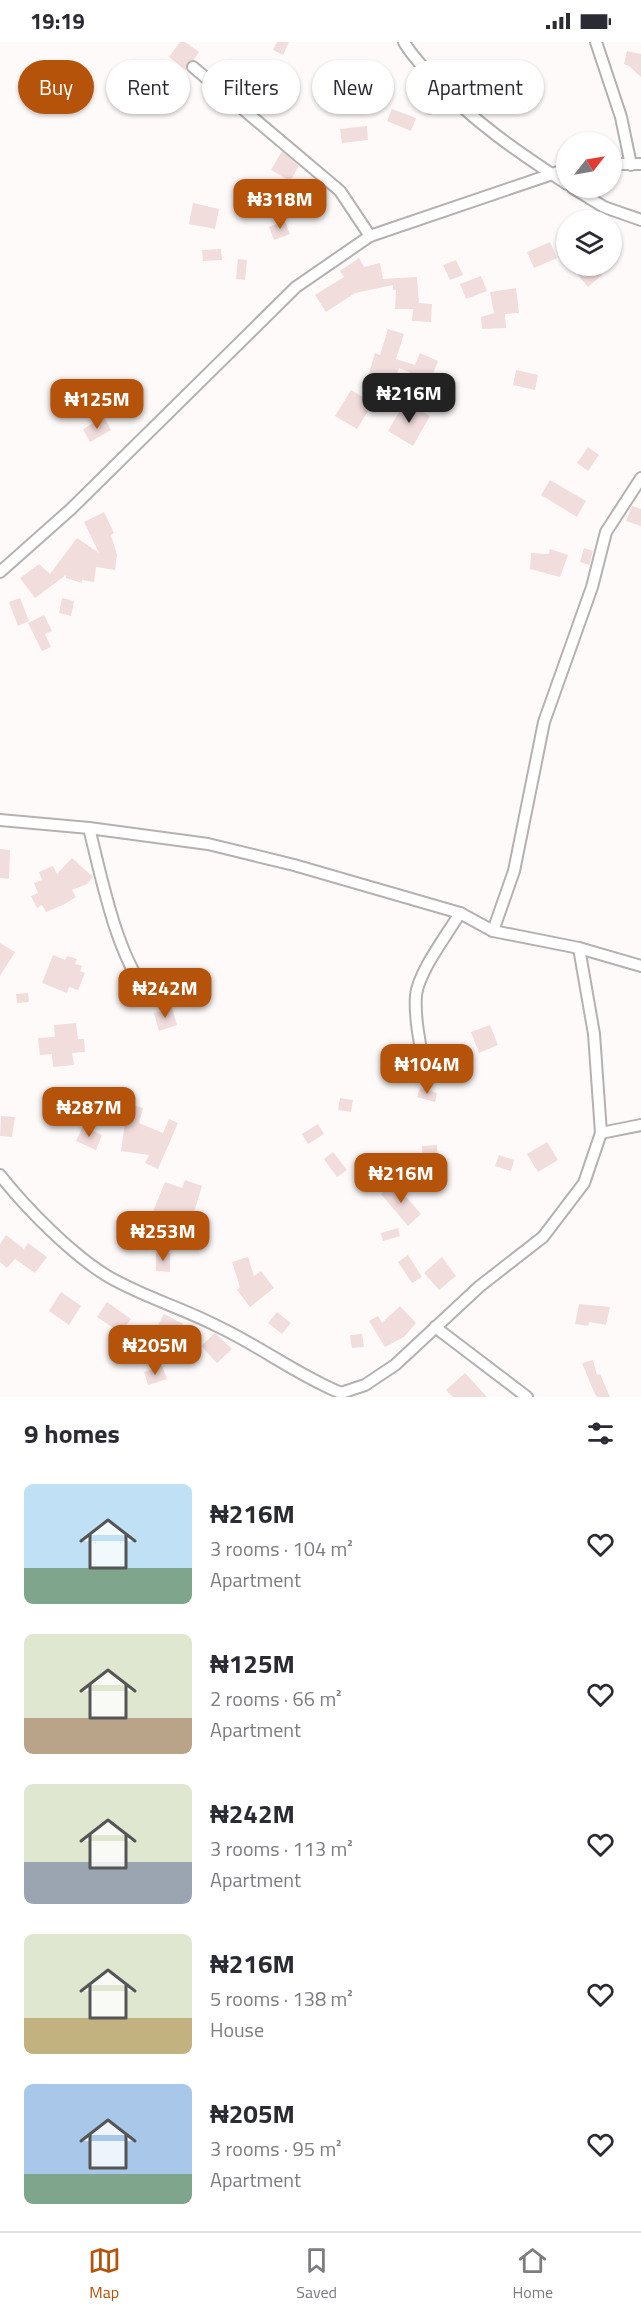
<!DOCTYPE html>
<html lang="en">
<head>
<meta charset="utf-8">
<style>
  body { margin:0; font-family:"Titillium Web",sans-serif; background:#f7f7f7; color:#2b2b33; height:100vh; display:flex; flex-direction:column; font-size:22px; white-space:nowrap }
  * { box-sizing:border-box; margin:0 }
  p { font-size:20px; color:#7c7c81 }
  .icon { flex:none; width:33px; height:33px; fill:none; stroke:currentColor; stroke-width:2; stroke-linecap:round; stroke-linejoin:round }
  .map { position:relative; height:1355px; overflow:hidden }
  .panel { display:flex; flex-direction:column; background:#fff; flex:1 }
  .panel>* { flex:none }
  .hud { position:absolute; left:18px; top:18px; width:606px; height:54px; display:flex; gap:12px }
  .needle { width:39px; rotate:59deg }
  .controls { position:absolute; left:556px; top:90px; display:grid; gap:12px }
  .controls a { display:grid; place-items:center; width:66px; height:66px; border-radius:50%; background:#fff; box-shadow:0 2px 4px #0004; font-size:30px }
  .price { position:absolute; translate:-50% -51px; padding:0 14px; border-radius:12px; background:#b45309; color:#fff; font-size:20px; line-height:39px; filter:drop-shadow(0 2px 3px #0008) }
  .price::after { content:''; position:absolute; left:50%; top:36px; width:18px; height:14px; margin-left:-9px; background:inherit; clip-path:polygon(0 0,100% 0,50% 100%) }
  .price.on { background:#222; color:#fff }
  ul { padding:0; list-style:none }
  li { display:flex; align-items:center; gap:18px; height:150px; padding:0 24px }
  li span { display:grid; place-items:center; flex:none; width:168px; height:120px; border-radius:9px; color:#555 }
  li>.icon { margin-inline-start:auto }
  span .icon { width:72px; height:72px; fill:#fffc; stroke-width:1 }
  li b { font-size:26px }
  h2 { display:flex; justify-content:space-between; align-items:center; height:72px; padding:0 24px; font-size:26px }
  .pill { padding:0 21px; border-radius:27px; background:#fff; box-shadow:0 2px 4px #0004; font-size:21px; line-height:54px }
  .pill.on { background:#b45309; color:#fff }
  .status { display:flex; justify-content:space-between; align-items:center; height:42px; padding:0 30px; background:#fff; direction:ltr }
  .status svg { height:16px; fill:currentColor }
  .dock { display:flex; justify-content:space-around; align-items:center; height:84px; border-top:2px solid #e1e1e2; background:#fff; font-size:16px; color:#7c7c81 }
  .dock a { display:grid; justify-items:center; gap:3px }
  .dock .on { color:#b45309 }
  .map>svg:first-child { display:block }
  .building { fill:#f2dddd }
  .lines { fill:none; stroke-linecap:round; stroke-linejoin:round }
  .minor-casing { stroke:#b5b1b1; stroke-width:14 }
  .minor { stroke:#fff; stroke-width:10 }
</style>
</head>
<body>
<div class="status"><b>19:19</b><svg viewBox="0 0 49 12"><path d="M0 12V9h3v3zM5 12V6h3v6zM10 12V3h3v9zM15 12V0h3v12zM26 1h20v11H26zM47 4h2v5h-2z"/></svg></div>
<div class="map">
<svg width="641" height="1355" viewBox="0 0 641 1355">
  <rect width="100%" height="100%" fill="#fffafa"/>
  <g class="building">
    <path d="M180,0H185L199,10L194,18L187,21L186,28L169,15Z"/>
    <path d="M277,0H289L283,13L273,8Z"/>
    <path d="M627,9L641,12V35L629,24L624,22Z"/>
    <path d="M423,40L443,61L431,73H428L409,54Z"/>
    <path d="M392,67L416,76L411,89L387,79Z"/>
    <path d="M367,84L368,98L342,101L340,87Z"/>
    <path d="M282,109L299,124L290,139L271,128Z"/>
    <path d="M193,161L219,167L215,187L189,182Z"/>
    <path d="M285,179L290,192L274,198L269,185Z"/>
    <path d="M550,200L557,216L534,226L527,210Z"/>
    <path d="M221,207L222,218L203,219L202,208Z"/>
    <path d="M359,216L364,225L380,221L383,237L417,235L419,261L432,262L431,280L412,279L413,267H395L396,248H393V243L355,251L326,270L315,253L344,235L340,229Z"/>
    <path d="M238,217L247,218L245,238L236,237Z"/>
    <path d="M456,218L463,233L450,238L443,223Z"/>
    <path d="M589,224H595L602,233L588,245L578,233Z"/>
    <path d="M481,234L487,249L466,257L460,242Z"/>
    <path d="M516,246L519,271L505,272L506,286L482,287L481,275L494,271L490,250Z"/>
    <path d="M388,287L404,292L396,317L415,323L420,311L438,319L430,339L399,326L393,346L367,338L375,311L380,313Z"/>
    <path d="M516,328L538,333L535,348L513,343Z"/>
    <path d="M351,348L373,361L357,387L335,374Z"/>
    <path d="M405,360L430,374L413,404L388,389Z"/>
    <path d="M104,375L111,388L90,400L83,387Z"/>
    <path d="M588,405L599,413L588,429L577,421Z"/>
    <path d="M550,438L586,459L577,475L541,453Z"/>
    <path d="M632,464L641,467V484L626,479Z"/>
    <path d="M104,470L114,491L111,493L117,513L115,528L96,525L94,540L82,538V541L66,536V533L35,556L20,536L39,522L50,532L77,496L99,511L84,480Z"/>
    <path d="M584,506L593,509L589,523L580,520Z"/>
    <path d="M550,507L568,513L560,535L530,527L531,511L549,512Z"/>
    <path d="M20,556L29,579L18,584L9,560Z"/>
    <path d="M62,556L74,559L71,574L59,571Z"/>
    <path d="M44,573L52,589L45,592L51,605L42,609L28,581Z"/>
    <path d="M0,807L10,808L9,837L0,836Z"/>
    <path d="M72,816L93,835L87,842L72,848L76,855L65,862L46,870L42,863L37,866L31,854L38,851L34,841L42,838L39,830L53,824L57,832Z"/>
    <path d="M0,901L15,910L0,934Z"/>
    <path d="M53,913L65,918L67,914L77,917L75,922L82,924L80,929L85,931L78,948L69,945L67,951L42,941Z"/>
    <path d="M28,951L29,960L17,961L16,952Z"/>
    <path d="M172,966L177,983L159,989L154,971Z"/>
    <path d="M76,981L78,997H84L85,1010L72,1011L74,1023L53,1025L52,1012L40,1013L38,996L55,995L54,983Z"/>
    <path d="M490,983L498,1003L479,1011L471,990Z"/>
    <path d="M420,1046L437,1051L435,1060L417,1055Z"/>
    <path d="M340,1056L353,1058L351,1070L338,1068Z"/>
    <path d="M126,1061L143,1066L139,1081L163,1091L169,1077L178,1081L158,1127L145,1121L149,1113L121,1109L126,1074L123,1073Z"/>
    <path d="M1,1074L15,1075L12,1095L0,1094Z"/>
    <path d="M318,1082L324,1092L308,1102L302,1092Z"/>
    <path d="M83,1084L102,1093L96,1108L76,1099Z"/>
    <path d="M547,1100L558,1118L538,1130L527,1112Z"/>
    <path d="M437,1103L438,1124L423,1125L422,1104Z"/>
    <path d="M333,1110L347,1128L337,1135L324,1117Z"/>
    <path d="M499,1113L514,1118L511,1129L495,1124Z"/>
    <path d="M185,1138L202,1144L190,1183L168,1176L163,1189L148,1182L165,1140L182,1146Z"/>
    <path d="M394,1141L421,1172L408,1184L381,1152Z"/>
    <path d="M398,1186L400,1194L383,1199L381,1191Z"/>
    <path d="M6,1193L24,1207L28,1201L47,1215L35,1231L15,1217L7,1226L0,1220V1202Z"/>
    <path d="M156,1211H170V1230L156,1229Z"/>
    <path d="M408,1213L422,1235L412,1241L398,1220Z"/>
    <path d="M248,1215L254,1234L261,1229L274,1246L250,1265L237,1248L240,1245L232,1220Z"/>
    <path d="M442,1215L456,1234L439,1248L424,1231Z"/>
    <path d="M61,1250L81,1264L69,1283L49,1269Z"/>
    <path d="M107,1260L131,1277L121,1291L97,1275Z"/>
    <path d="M579,1262L610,1265L606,1283L589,1280L588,1284L575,1282Z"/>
    <path d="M400,1264L416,1281L404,1295L385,1305L369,1279L378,1274L382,1281Z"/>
    <path d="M277,1270L291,1281L282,1292L268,1281Z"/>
    <path d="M164,1272L183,1282L175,1298L180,1301L174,1313L157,1305L166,1287L158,1283Z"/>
    <path d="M215,1291L232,1307L217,1321L201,1304Z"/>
    <path d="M362,1292L364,1305L352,1306L350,1293Z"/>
    <path d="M593,1318L597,1333L600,1332L610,1355H597L594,1350L582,1321Z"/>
    <path d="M162,1324L167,1337L148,1343L144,1330Z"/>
    <path d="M465,1331L487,1355H453L446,1348Z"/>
  </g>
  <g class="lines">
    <defs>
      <g id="minor">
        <path d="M404,0C411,13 423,25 433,36C472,79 518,110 567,142"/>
        <path d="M596,0L621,75L631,123"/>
        <path d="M193,25L340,149L370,194"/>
        <path d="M612,122H641"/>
        <path d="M573,146L604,165L641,178"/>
        <path d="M0,530L71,467L296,245L370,194L567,127"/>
        <path d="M0,778L89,786L208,802L294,823L460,871L493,889L579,906L641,924"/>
        <path d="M89,786C102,837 117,919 153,958"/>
        <path d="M493,889L514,829L544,680L592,545L606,490L641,436"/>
        <path d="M426,1036C422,1009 414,980 416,953C419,929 447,893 460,871"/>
        <path d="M601,1091L641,1083"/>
        <path d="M0,1133C27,1167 72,1213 109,1235C144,1255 182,1266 217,1284C260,1304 297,1333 341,1351L365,1343L395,1323L480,1244L543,1195L584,1141L601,1091L594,992L579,906"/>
        <path d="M435,1285L527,1355"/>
      </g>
    </defs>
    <use href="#minor" class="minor-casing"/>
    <use href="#minor" class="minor"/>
  </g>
</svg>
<div class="controls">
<a><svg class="needle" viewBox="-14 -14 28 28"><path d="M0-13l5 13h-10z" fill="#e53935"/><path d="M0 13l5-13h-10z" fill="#7c7c81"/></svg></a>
<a><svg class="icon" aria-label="layers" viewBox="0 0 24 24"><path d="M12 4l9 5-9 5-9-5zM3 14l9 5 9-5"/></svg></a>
</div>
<b class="price" style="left:280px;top:188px">₦318M</b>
<b class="price on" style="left:409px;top:382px">₦216M</b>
<b class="price" style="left:97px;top:388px">₦125M</b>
<b class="price" style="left:165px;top:977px">₦242M</b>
<b class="price" style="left:427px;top:1053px">₦104M</b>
<b class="price" style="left:89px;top:1096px">₦287M</b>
<b class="price" style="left:401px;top:1162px">₦216M</b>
<b class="price" style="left:163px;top:1220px">₦253M</b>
<b class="price" style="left:155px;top:1334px">₦205M</b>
<div class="hud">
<a class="pill on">Buy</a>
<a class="pill">Rent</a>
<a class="pill">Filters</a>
<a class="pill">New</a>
<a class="pill">Apartment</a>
</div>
</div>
<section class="panel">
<h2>9 homes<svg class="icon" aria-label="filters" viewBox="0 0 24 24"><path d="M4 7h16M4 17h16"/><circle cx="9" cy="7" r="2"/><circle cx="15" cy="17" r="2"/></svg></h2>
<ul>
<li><span style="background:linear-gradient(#bfe0f5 70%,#7fa58c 0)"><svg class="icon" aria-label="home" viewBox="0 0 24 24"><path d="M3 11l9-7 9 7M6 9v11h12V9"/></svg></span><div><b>₦216M</b><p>3 rooms · 104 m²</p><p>Apartment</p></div><svg class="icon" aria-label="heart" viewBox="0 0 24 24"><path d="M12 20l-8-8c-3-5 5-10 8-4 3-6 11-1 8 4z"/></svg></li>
<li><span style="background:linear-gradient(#dfe7d0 70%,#b9a48a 0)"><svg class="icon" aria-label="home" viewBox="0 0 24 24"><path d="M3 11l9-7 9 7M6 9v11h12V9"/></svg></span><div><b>₦125M</b><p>2 rooms · 66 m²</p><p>Apartment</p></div><svg class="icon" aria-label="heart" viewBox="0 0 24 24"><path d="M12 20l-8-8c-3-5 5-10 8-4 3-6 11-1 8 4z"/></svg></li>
<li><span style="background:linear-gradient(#dfe7d0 65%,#9aa5b1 0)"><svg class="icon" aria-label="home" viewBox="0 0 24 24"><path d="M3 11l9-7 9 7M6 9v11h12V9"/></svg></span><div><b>₦242M</b><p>3 rooms · 113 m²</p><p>Apartment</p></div><svg class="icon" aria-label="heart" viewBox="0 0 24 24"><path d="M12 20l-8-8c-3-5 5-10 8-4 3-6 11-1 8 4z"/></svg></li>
<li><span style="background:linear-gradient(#dfe7d0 70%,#c2b280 0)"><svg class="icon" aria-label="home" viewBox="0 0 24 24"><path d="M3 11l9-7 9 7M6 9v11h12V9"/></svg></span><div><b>₦216M</b><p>5 rooms · 138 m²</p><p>House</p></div><svg class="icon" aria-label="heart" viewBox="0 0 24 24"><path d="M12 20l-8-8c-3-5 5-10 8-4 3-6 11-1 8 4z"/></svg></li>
<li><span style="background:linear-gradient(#a9c7e8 75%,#7fa58c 0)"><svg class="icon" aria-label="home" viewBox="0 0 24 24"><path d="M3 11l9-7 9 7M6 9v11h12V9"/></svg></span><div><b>₦205M</b><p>3 rooms · 95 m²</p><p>Apartment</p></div><svg class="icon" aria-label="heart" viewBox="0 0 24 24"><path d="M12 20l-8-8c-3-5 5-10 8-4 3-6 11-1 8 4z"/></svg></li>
</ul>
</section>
<nav class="dock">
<a class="on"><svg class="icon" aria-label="map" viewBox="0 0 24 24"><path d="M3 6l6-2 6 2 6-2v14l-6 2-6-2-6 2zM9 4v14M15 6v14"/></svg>Map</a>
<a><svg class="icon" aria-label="saved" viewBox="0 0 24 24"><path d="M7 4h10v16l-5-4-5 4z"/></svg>Saved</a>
<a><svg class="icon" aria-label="home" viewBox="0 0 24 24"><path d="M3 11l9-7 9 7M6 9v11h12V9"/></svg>Home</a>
</nav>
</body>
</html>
